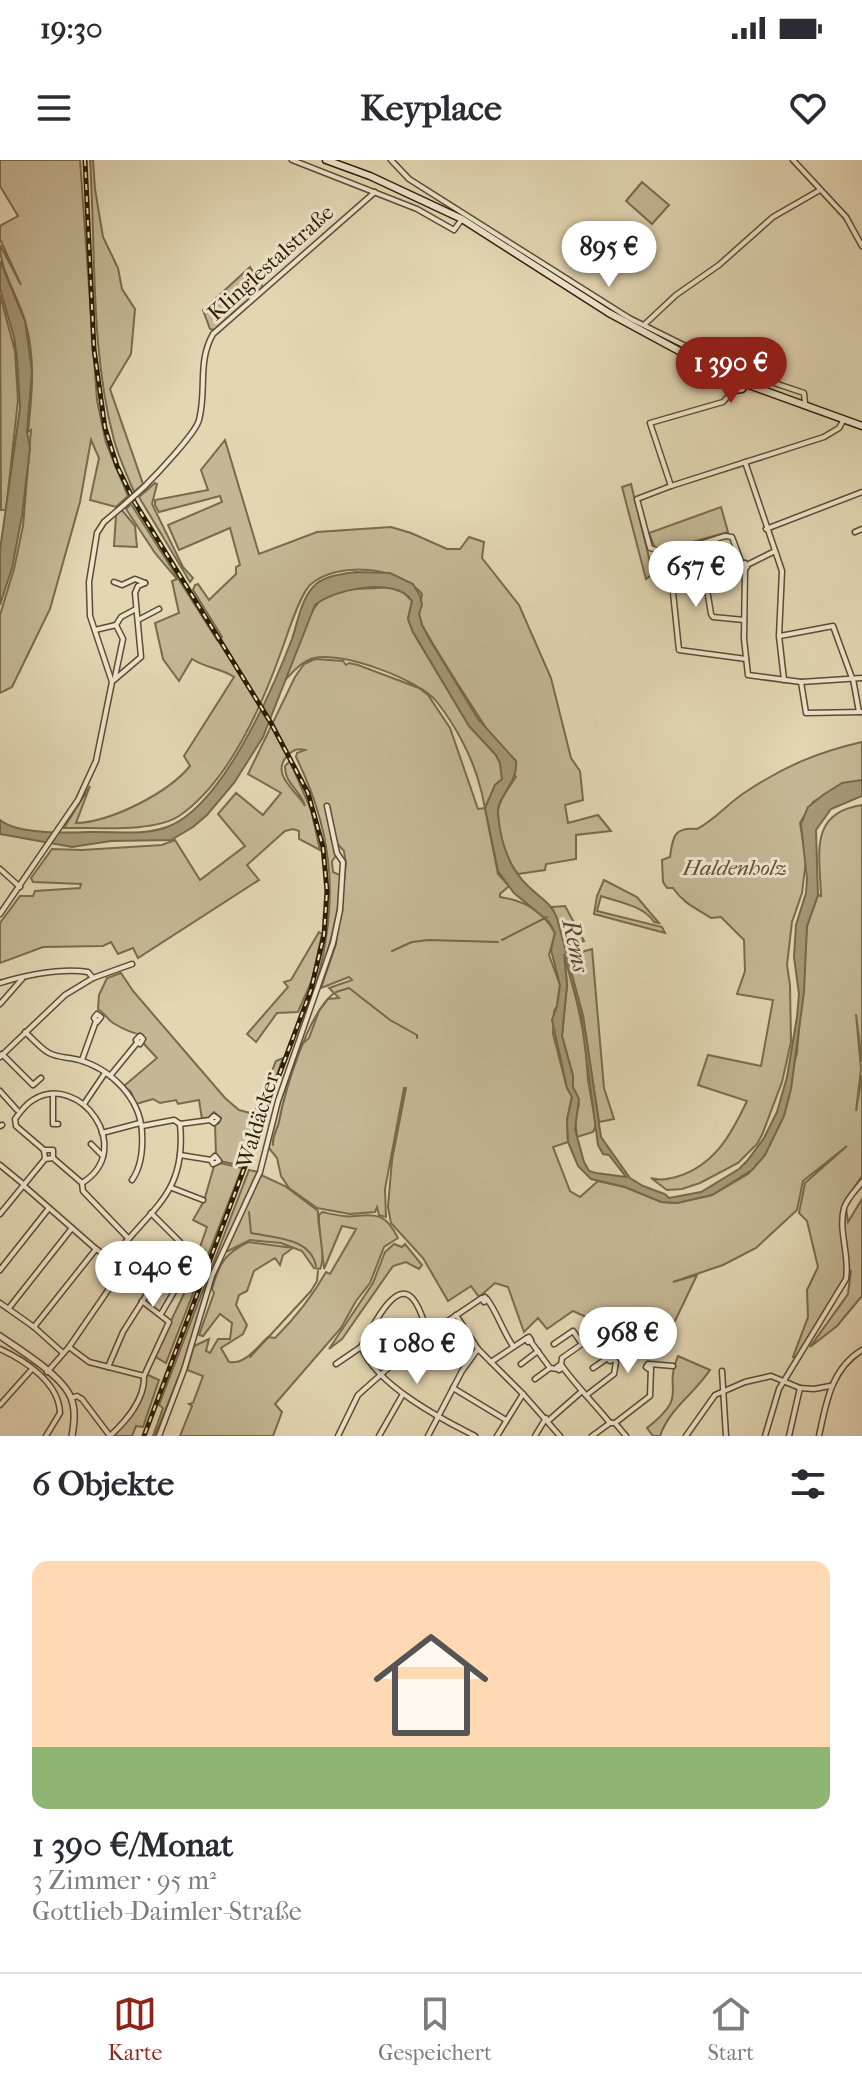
<!DOCTYPE html>
<html lang="de">
<head>
<meta charset="utf-8">
<style>
  body { margin:0; font-family:"IM FELL French Canon",serif; background:#f2f2f3; color:#2b2b33; height:100vh; display:flex; flex-direction:column; font-size:30px; white-space:nowrap }
  * { box-sizing:border-box; margin:0 }
  p { font-size:26px; color:#7c7c81 }
  .icon { flex:none; width:44px; height:44px; fill:none; stroke:currentColor; stroke-width:2; stroke-linecap:round; stroke-linejoin:round }
  .map { position:relative; height:1276px; overflow:hidden }
  .panel { display:flex; flex-direction:column; background:#fff; flex:1 }
  .panel>* { flex:none }
  .price { position:absolute; translate:-50% -68px; padding:0 18px; border-radius:28px; background:#fff; color:#222; font-size:26px; line-height:52px; filter:drop-shadow(0 2px 4px #0008) }
  .price::after { content:''; position:absolute; left:50%; top:48px; width:24px; height:18px; margin-left:-12px; background:inherit; clip-path:polygon(0 0,100% 0,50% 100%) }
  .price.selected { background:#8f2418; color:#fff }
  ul { padding:0; list-style:none }
  li { display:grid; align-content:center; gap:16px; height:424px; padding:0 32px }
  li+li { border-top:2px solid #e1e1e2 }
  li span { display:grid; place-items:center; height:248px; border-radius:16px; color:#555 }
  li>.icon { margin-inline-start:auto }
  span .icon { width:144px; height:144px; fill:#fffc; stroke-width:1 }
  li b { font-size:34px }
  h2 { display:flex; justify-content:space-between; align-items:center; height:96px; padding:0 32px; font-size:34px }
  .status { display:flex; justify-content:space-between; align-items:center; height:56px; padding:0 40px; background:#fff; direction:ltr }
  .status svg { height:22px; fill:currentColor }
  header { display:flex; justify-content:space-between; align-items:center; height:104px; padding:0 32px; background:#fff; font-size:36px; font-weight:700 }
  .tabs { display:flex; justify-content:space-around; align-items:center; height:112px; border-top:2px solid #e1e1e2; background:#fff; font-size:22px; color:#7c7c81 }
  .tabs a { display:grid; justify-items:center; gap:4px }
  .tabs .selected { color:#8f2418 }
  .map>svg:first-child { display:block }
  .green { fill:#c5b795; stroke:#7a6a4c; stroke-width:2 }
  .water { fill:#a69777; stroke:#776749; stroke-width:2; fill-rule:evenodd }
  .lines { fill:none; stroke-linecap:round; stroke-linejoin:round }
  .stream { stroke:#776749; stroke-width:2 }
  .minor-casing { stroke:#5d4c2f; stroke-width:7 }
  .tertiary-casing { stroke:#5d4c2f; stroke-width:8 }
  .secondary-casing { stroke:#301e03; stroke-width:9 }
  .minor { stroke:#ede4ce; stroke-width:4 }
  .tertiary { stroke:#ede4ce; stroke-width:5 }
  .secondary { stroke:#ede4ce; stroke-width:6 }
  .rail-casing { stroke:#301e03; stroke-width:5 }
  .rail { stroke:#ede4ce; stroke-width:2; stroke-dasharray:6; stroke-linecap:butt }
  .minor-bridge-casing { stroke:#5d4c2f; stroke-width:7; stroke-linecap:butt }
  .minor-bridge { stroke:#ede4ce; stroke-width:4 }
  .labels { text-anchor:middle; stroke-width:6; stroke-linejoin:round; paint-order:stroke }
  .street-label { font-size:22px; fill:#301e03; stroke:#ede4ce }
  .park-label { font-size:22px; font-style:italic; fill:#5d4c2f; stroke:#ede4ce }
  .water-label { font-size:24px; font-style:italic; fill:#59482c; stroke:#ede4ce }
</style>
</head>
<body>
<div class="status"><b>19:30</b><svg viewBox="0 0 49 12"><path d="M0 12V9h3v3zM5 12V6h3v6zM10 12V3h3v9zM15 12V0h3v12zM26 1h20v11H26zM47 4h2v5h-2z"/></svg></div>
<header><svg class="icon" aria-label="menu" viewBox="0 0 24 24"><path d="M4 6h16M4 12h16M4 18h16"/></svg>Keyplace<svg class="icon" aria-label="heart" viewBox="0 0 24 24"><path d="M12 20l-8-8c-3-5 5-10 8-4 3-6 11-1 8 4z"/></svg></header>
<div class="map">
<svg width="862" height="1276" viewBox="0 0 862 1276">
  <rect width="100%" height="100%" fill="#e3d6b3"/>
  <filter id="stains"><feTurbulence type="fractalNoise" baseFrequency=".0025" numOctaves="4"/><feColorMatrix values="0 0 0 0 .2 0 0 0 0 .09 0 0 0 0 .02 0 0 0 .5 -.17"/></filter>
  <radialGradient id="worn" r=".72"><stop offset=".6" stop-color="#630" stop-opacity="0"/><stop offset="1" stop-color="#630" stop-opacity=".3"/></radialGradient>
  <g class="green">
    <path d="M0,0H80L97,240L106,283L128,336L116,347L90,340L99,298L91,280L80,342L50,449L12,527L0,533V455L14,409L23,366L31,270L28,272C32,235 36,198 25,161C18,136 0,111 0,85L21,125L0,79V66L18,56L0,26Z"/>
    <path d="M90,0H93L95,29L103,77L118,108L122,129L135,149L131,194L110,229L143,324L134,332C127,315 119,298 114,280C90,189 96,93 90,0Z"/>
    <path d="M642,22L669,45L652,64L626,41Z"/>
    <path d="M250,107L263,127L214,170L210,169L203,150Z"/>
    <path d="M0,135L15,191L18,240L6,350H1Z"/>
    <path d="M225,280L259,394L317,372L391,367L411,373L447,389H460L469,377L484,382L482,398L519,445L551,518L571,598L580,611L583,640L565,645L568,663L598,655L611,671L576,675V699L546,704L545,710L518,714C507,703 493,661 499,646C502,636 510,626 516,617C486,565 451,517 422,465L419,454L422,434C400,407 338,400 310,425C299,436 287,476 281,492C261,548 229,622 179,656C153,673 95,667 64,668L90,626L76,663C111,662 168,633 190,606L184,596L234,517C221,508 205,508 192,499L179,521L163,499L155,463L179,453L172,421L177,419L155,393L126,349L131,344L217,480L222,477L193,430L195,425L198,424L209,440L236,414V407L240,405L230,368L179,390L168,365L222,342L220,336L159,352L155,345V340L208,330L201,310Z"/>
    <path d="M155,323L157,324L152,344L183,407L193,418L190,422L139,337Z"/>
    <path d="M631,324L653,414L646,419L622,327Z"/>
    <path d="M721,347L728,372L678,386L677,391L655,388L649,373Z"/>
    <path d="M121,349L135,366L137,387L114,386L116,355Z"/>
    <path d="M388,427L403,432L412,441L408,459L413,472L469,566L496,595L500,603L502,619L495,625L485,648L498,714L509,726L500,734V737C525,741 543,751 555,773L549,795L560,825L557,846L554,851L553,874L567,928L572,936L567,960L568,982L553,987L570,1031L580,1037L598,1021L625,1027L662,1042L676,1043L712,1035L748,1014L765,995L797,893L807,766L818,735L821,736C820,695 808,653 862,645V902L856,854L861,909L856,951L862,915V1016L845,1041L848,1062L862,1039V1136L837,1166L810,1187L848,1134L851,1110L798,1197H793L808,1157L807,1130L818,1107L807,1061L799,1053L805,1023L847,986L803,1021L797,1050L756,1088L723,1105L673,1122L697,1115L663,1186L630,1177L573,1151L547,1169L538,1158L524,1172L508,1127L495,1123L479,1137L471,1126L448,1141L423,1098L391,1063L388,1047L392,1000L406,928H404L385,1029L386,1057L379,1055L377,1047L375,1052L350,1054L317,1048L289,1028L281,1016L277,998L268,987L276,954L299,887L309,878L319,851L328,839L339,838L329,828L352,820L349,817L321,828L336,784L346,704L344,691L331,677L336,696L332,701L333,712L342,716C338,760 328,793 313,835C339,748 336,678 296,597L297,593L305,590C297,588 293,590 287,596C270,615 297,631 305,646C301,631 284,623 285,606L290,601L311,650L320,690L299,679V671L293,669L285,671L247,705L259,720L138,798L133,788L118,794L111,782L103,786L43,787L0,803V763L20,736H33L35,731L80,728L81,724L33,722L31,718L52,689L82,690L162,685L175,680L200,720L245,686L218,654L236,633L263,655L281,633L248,614L295,517L304,504L315,499L343,501L346,505L349,503L358,505L419,528L428,535L450,568L478,649L485,648C483,641 483,636 481,630C474,600 456,566 437,542C420,520 342,491 314,498C302,501 293,512 285,520C293,499 307,447 326,436C343,426 368,430 388,427Z"/>
    <path d="M862,582V622L840,626L813,642L800,663L806,700L802,733L792,762L787,805L790,825L791,882L782,922L762,975L757,984L738,1003L700,1023L682,1029L667,1030L651,1018C660,1021 667,1019 676,1017C714,1006 731,975 747,941L698,925L708,895L761,906L773,840L737,834L745,811L744,780L721,757L711,758C696,748 684,744 673,728H667L663,722L662,700L670,697C673,676 674,667 697,669C716,659 729,642 747,631C785,606 818,592 862,582Z"/>
    <path d="M604,720L637,737L659,763L654,762C644,746 619,742 601,736L597,751L662,767L665,773L594,754L597,736Z"/>
    <path d="M565,746L584,781L576,784L578,793L592,789L604,928L614,959L599,962L583,856L552,747Z"/>
    <path d="M319,772L322,774L312,820L298,852L277,853L256,882L247,874L288,827L284,822L291,820Z"/>
    <path d="M564,793L572,818L585,881L588,920L596,965L593,972L577,977L575,960L579,944L573,927V916L562,876L567,825Z"/>
    <path d="M121,813L133,831L225,938L239,950L254,954L276,901L283,898L243,1006L220,1001L216,995L215,965L219,963L221,958L214,952L208,958L202,959L199,940L178,944L176,940L160,943L153,939L136,944L131,932L124,926L157,898L144,884L143,875C134,874 123,869 113,863C107,859 105,853 98,849L99,835L107,818Z"/>
    <path d="M220,1003L242,1008L166,1203L154,1196L205,1090L200,1087L207,1067L193,1060L204,1041L214,1006Z"/>
    <path d="M249,1010L259,1012L211,1114L182,1208L155,1276H153L163,1248L159,1245Z"/>
    <path d="M261,1015L285,1026L318,1051C317,1069 327,1093 320,1109L314,1108L302,1091L281,1083L250,1080L224,1093L248,1038Z"/>
    <path d="M322,1052C332,1054 345,1058 355,1056C379,1053 387,1056 398,1078L384,1087L370,1123L356,1141L341,1168L275,1244L282,1252L273,1276H180L192,1246L189,1244L193,1243L203,1216L187,1210L194,1186L209,1179L206,1191L210,1193L218,1179H230L232,1163L220,1154L203,1176L199,1175L214,1133L212,1129C219,1104 224,1094 248,1082L293,1088L283,1095L280,1105L275,1098L254,1111L247,1131L239,1135L236,1145L247,1165L243,1174L221,1188L229,1202C245,1205 257,1187 268,1177L275,1178C295,1158 312,1137 326,1112L330,1114L355,1071L356,1069L342,1066L324,1109L319,1062V1055Z"/>
    <path d="M394,1084L402,1087L405,1084L422,1105L419,1109L406,1102L393,1106L342,1179L329,1189L373,1123L385,1092Z"/>
    <path d="M678,1196L710,1210C695,1233 669,1249 660,1276H653L647,1268C691,1233 662,1233 678,1196Z"/>
    <path d="M146,1214L159,1220L143,1267L136,1266L132,1276H114L137,1247Z"/>
  </g>
  <g class="water">
    <path d="M0,101L25,161L32,211L27,272L30,288L22,356L12,408L0,445V390L20,248L17,199L14,177L0,129Z"/>
    <path d="M356,412L390,413L413,424L420,436L422,445L419,454L422,465L430,480L478,559L516,601C518,624 497,636 498,653C500,681 508,707 528,726C540,738 551,742 557,758L583,856L601,977L630,1018L643,1026L665,1034L669,1038L701,1032L739,1009L747,1001L764,978L777,952L787,917L797,857L799,834L794,797L796,765L806,733L807,719L801,664L808,647L823,635L842,623L862,620V636L831,649L816,670L818,735L807,766L804,832L791,929L784,956L765,995L752,1010L712,1035L677,1043L661,1042L625,1027L591,1019L578,1006L568,982L567,960L572,937L567,928L552,860L557,846L560,825L551,790L555,773L549,762L514,733L498,711L485,648L495,625L502,619L500,603L496,595L469,566L413,472L408,459L412,441C396,416 334,429 315,445L263,577L234,623L207,655L193,667L171,680L111,681L72,687L0,674V660C17,674 66,673 88,672C114,671 143,676 167,667C221,648 272,531 292,479C298,462 301,437 316,424C328,415 343,414 356,412ZM564,794L581,857L598,985L603,994L609,995L626,1017L596,1013L589,1011L584,1002L575,969L579,939L573,927V916L562,876L567,825Z"/>
  </g>
  <g class="lines">
    <g class="stream">
      <path d="M502,780L547,757"/>
      <path d="M392,791L412,782L428,780L498,782"/>
      <path d="M336,832L349,828L390,860L417,875V878"/>
      <path d="M273,985C272,975 277,971 279,962C285,930 308,854 333,834"/>
      <path d="M249,1052L251,1073C274,1078 310,1077 316,1106"/>
      <path d="M250,1197L311,1131L317,1121L318,1111"/>
    </g>
    <defs>
      <g id="minor">
        <path d="M292,0L417,49L454,70L462,59"/>
        <path d="M391,0L409,19L629,158L730,208L804,233L805,243"/>
        <path d="M793,0L846,57L862,86"/>
        <path d="M645,164L676,135L719,105L773,57L820,30"/>
        <path d="M734,230L723,242L650,263L671,326L824,277L839,268L844,259"/>
        <path d="M745,302L782,411L779,476L784,520"/>
        <path d="M144,327C155,316 196,273 199,260C207,230 197,202 213,174L375,32"/>
        <path d="M766,369L862,332"/>
        <path d="M855,372L862,369"/>
        <path d="M700,386L711,454L713,457L744,460"/>
        <path d="M669,394L679,490L746,499"/>
        <path d="M669,394L650,388L637,339L671,326"/>
        <path d="M669,394L725,376L732,377L742,404"/>
        <path d="M745,403L747,407L744,409L742,405Z"/>
        <path d="M747,405L775,391"/>
        <path d="M745,409L744,479L748,515L801,522L862,518"/>
        <path d="M114,422L122,425L135,419L145,423"/>
        <path d="M138,460L159,449"/>
        <path d="M95,470L116,465"/>
        <path d="M780,476L833,466L852,518"/>
        <path d="M115,517L123,479L116,465L121,457L136,449"/>
        <path d="M853,519L859,552"/>
        <path d="M114,520L141,497L135,433L138,426L145,423"/>
        <path d="M801,522L806,553L862,552"/>
        <path d="M0,709L20,727"/>
        <path d="M0,754L78,640L96,601L112,522L90,456L89,422L97,373L104,362L124,345"/>
        <path d="M0,823C27,815 60,808 88,812L93,818"/>
        <path d="M0,844L22,819"/>
        <path d="M97,854L101,857L97,862L94,858Z"/>
        <path d="M25,872C32,878 40,888 49,893C58,898 69,897 79,900C111,909 140,938 142,972C143,989 142,1006 132,1020"/>
        <path d="M140,876L143,879L140,884L136,880Z"/>
        <path d="M2,894L33,925L41,918"/>
        <path d="M0,897L65,835L93,818L132,804"/>
        <path d="M82,900L96,861"/>
        <path d="M110,916L137,883"/>
        <path d="M0,931L17,950"/>
        <path d="M53,936V964H58"/>
        <path d="M84,944L105,913"/>
        <path d="M0,966L2,965"/>
        <path d="M142,966L174,960L180,964L210,960L214,956L218,959L214,963L210,960"/>
        <path d="M102,973L140,963"/>
        <path d="M91,984L103,996"/>
        <path d="M44,990L16,966L15,959C20,952 26,944 33,940C79,911 137,989 82,1023L53,998"/>
        <path d="M180,995L211,1000"/>
        <path d="M215,996L219,1001L213,1004L211,1000Z"/>
        <path d="M0,1005L22,1023"/>
        <path d="M82,1023L83,1031L128,1078"/>
        <path d="M24,1026L96,1089L151,1125"/>
        <path d="M172,1028L203,1040"/>
        <path d="M0,1054L45,999L53,998V990H44L45,999"/>
        <path d="M126,1081L140,1093L165,1106"/>
        <path d="M113,1099C149,1048 187,1036 180,964"/>
        <path d="M0,1110L49,1048"/>
        <path d="M485,1137L487,1140L484,1142L482,1139Z"/>
        <path d="M487,1139C498,1154 502,1170 513,1186"/>
        <path d="M0,1143L34,1167L63,1193"/>
        <path d="M9,1148L72,1068"/>
        <path d="M161,1154L192,1101"/>
        <path d="M456,1155L478,1189L523,1234L560,1276"/>
        <path d="M34,1167L96,1089"/>
        <path d="M428,1174C424,1163 421,1148 413,1139C395,1116 369,1174 361,1187C377,1225 439,1258 475,1276"/>
        <path d="M529,1177L531,1180L528,1182L526,1179Z"/>
        <path d="M531,1182L550,1208L558,1209"/>
        <path d="M554,1184L573,1171L582,1184L562,1198L561,1205"/>
        <path d="M69,1187L89,1202L144,1216"/>
        <path d="M0,1189C24,1200 59,1222 60,1253L46,1276"/>
        <path d="M610,1196L626,1184"/>
        <path d="M611,1196L613,1199L610,1201L608,1199Z"/>
        <path d="M491,1202L527,1178"/>
        <path d="M336,1204L361,1187"/>
        <path d="M521,1204L538,1191"/>
        <path d="M648,1204L651,1206L649,1209L646,1207Z"/>
        <path d="M650,1204L673,1206"/>
        <path d="M560,1205L562,1208L559,1210L557,1207Z"/>
        <path d="M562,1206C577,1227 594,1243 610,1263H615L626,1276"/>
        <path d="M108,1207L123,1172L180,1082L151,1053"/>
        <path d="M593,1208L609,1197"/>
        <path d="M722,1211L726,1276"/>
        <path d="M47,1212L69,1187L124,1107"/>
        <path d="M535,1219L550,1208"/>
        <path d="M453,1228L506,1260"/>
        <path d="M588,1234L614,1214L616,1202L613,1198"/>
        <path d="M71,1238L77,1236L82,1239L110,1276C126,1261 145,1240 144,1216L169,1162L142,1141"/>
        <path d="M0,1245L32,1209"/>
        <path d="M548,1261L581,1232"/>
        <path d="M615,1263L650,1236L651,1208"/>
        <path d="M159,1276L184,1210L212,1116L260,1012L278,941L333,783L340,750L343,702L337,693L327,646"/>
        <path d="M338,1276L358,1235L421,1179L482,1138"/>
        <path d="M379,1276L403,1234"/>
        <path d="M428,1276L462,1211L478,1189"/>
        <path d="M497,1276L523,1234"/>
        <path d="M535,1276L546,1258"/>
        <path d="M592,1276L610,1263"/>
        <path d="M686,1276L715,1235L745,1222L771,1216L800,1228L814,1229L830,1226"/>
        <path d="M765,1276L779,1229L846,1119C850,1096 838,1071 844,1048C847,1039 856,1030 862,1022"/>
        <path d="M789,1276L800,1228"/>
        <path d="M819,1276C826,1243 831,1209 862,1190"/>
      </g>
      <path id="tertiary" d="M0,1176C20,1190 63,1216 71,1238C76,1250 74,1264 72,1276"/>
      <g id="secondary">
        <path d="M326,0L370,16L462,59L609,153L731,219"/>
        <path d="M731,219L730,225L734,230L742,229L746,224"/>
        <path d="M731,219L739,215L744,219L746,224"/>
        <path d="M746,224L862,266"/>
      </g>
    </defs>
    <use href="#minor" class="minor-casing"/>
    <use href="#tertiary" class="tertiary-casing"/>
    <use href="#secondary" class="secondary-casing"/>
    <use href="#minor" class="minor"/>
    <use href="#tertiary" class="tertiary"/>
    <use href="#secondary" class="secondary"/>
    <defs>
      <path id="rail" d="M85,0L94,189L105,268L117,306L135,343L271,563L308,633L323,687L327,731L324,775L311,830L144,1276"/>
    </defs>
    <use href="#rail" class="rail-casing"/>
    <use href="#rail" class="rail"/>
    <defs>
      <path id="minor-bridge" d="M124,345L144,327"/>
    </defs>
    <use href="#minor-bridge" class="minor-bridge-casing"/>
    <use href="#minor-bridge" class="minor-bridge"/>
  </g>
  <g class="labels">
    <g class="street-label">
      <text transform="translate(270 102) rotate(-42)" y="8">Klinglestalstraße</text>
      <text transform="translate(257 960) rotate(-73)" y="8">Waldäcker</text>
    </g>
    <g class="park-label">
      <text x="735" y="715">Haldenholz</text>
    </g>
    <g class="water-label">
      <text transform="translate(576 786) rotate(78)" y="8">Rems</text>
    </g>
  </g>
  <rect width="100%" height="100%" filter="url(#stains)"/>
  <rect width="100%" height="100%" fill="url(#worn)"/>
</svg>
<b class="price" style="left:609px;top:129px">895 €</b>
<b class="price selected" style="left:731px;top:245px">1 390 €</b>
<b class="price" style="left:696px;top:449px">657 €</b>
<b class="price" style="left:153px;top:1149px">1 040 €</b>
<b class="price" style="left:628px;top:1215px">968 €</b>
<b class="price" style="left:417px;top:1226px">1 080 €</b>
</div>
<section class="panel">
<h2>6 Objekte<svg class="icon" aria-label="filters" viewBox="0 0 24 24"><path d="M4 7h16M4 17h16"/><circle cx="9" cy="7" r="2"/><circle cx="15" cy="17" r="2"/></svg></h2>
<ul>
<li><span style="background:linear-gradient(#ffd9b3 75%,#8fb573 0)"><svg class="icon" aria-label="home" viewBox="0 0 24 24"><path d="M3 11l9-7 9 7M6 9v11h12V9"/></svg></span><div><b>1 390 €/Monat</b><p>3 Zimmer · 95 m²</p><p>Gottlieb-Daimler-Straße</p></div></li>
</ul>
</section>
<nav class="tabs">
<a class="selected"><svg class="icon" aria-label="map" viewBox="0 0 24 24"><path d="M3 6l6-2 6 2 6-2v14l-6 2-6-2-6 2zM9 4v14M15 6v14"/></svg>Karte</a>
<a><svg class="icon" aria-label="saved" viewBox="0 0 24 24"><path d="M7 4h10v16l-5-4-5 4z"/></svg>Gespeichert</a>
<a><svg class="icon" aria-label="home" viewBox="0 0 24 24"><path d="M3 11l9-7 9 7M6 9v11h12V9"/></svg>Start</a>
</nav>
</body>
</html>
